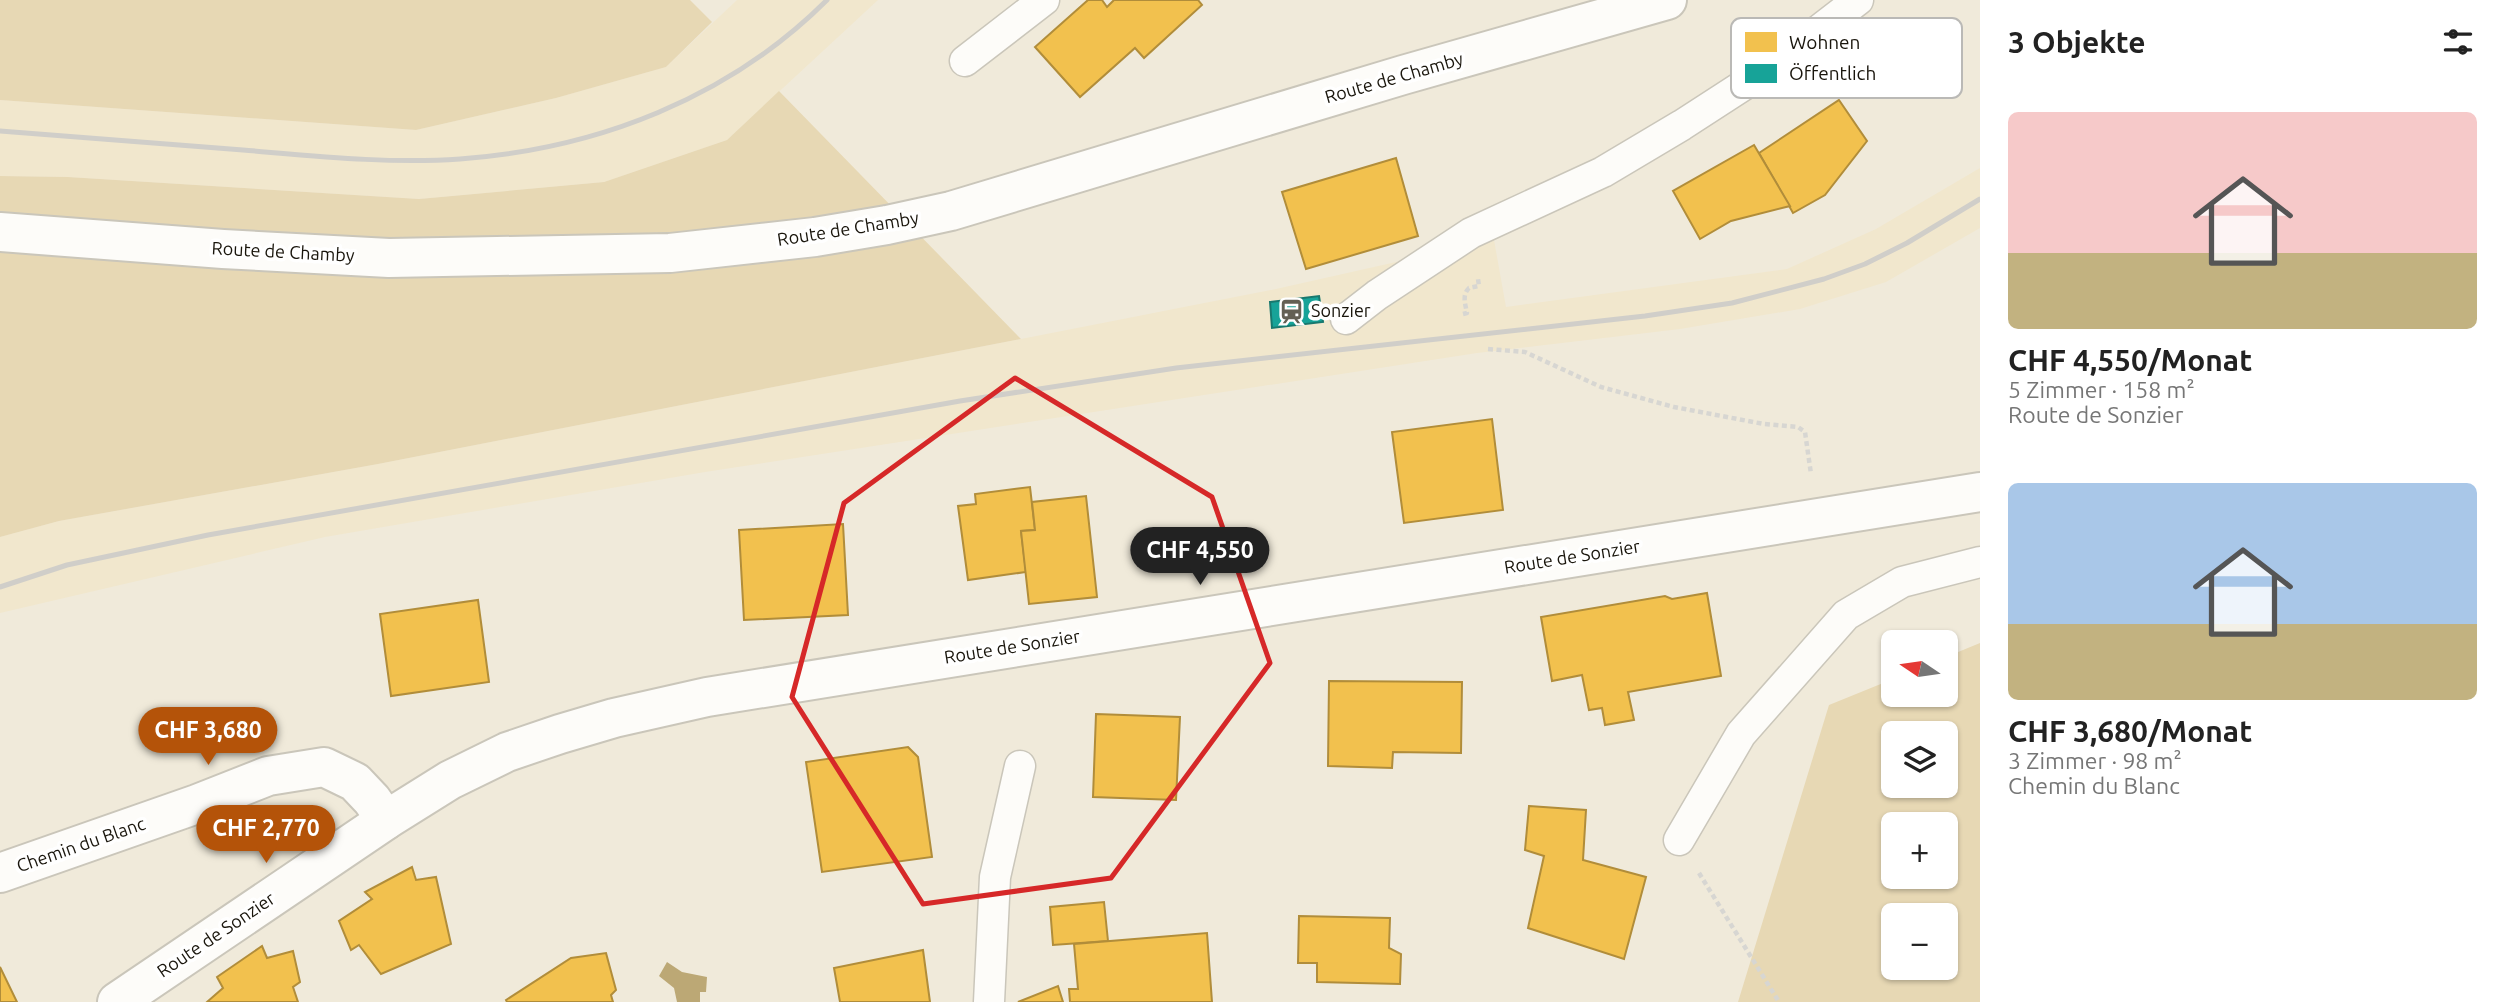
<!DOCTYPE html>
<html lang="de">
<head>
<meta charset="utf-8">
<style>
  body { margin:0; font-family:Ubuntu,sans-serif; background:#f2f2f2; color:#222; height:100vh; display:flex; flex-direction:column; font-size:26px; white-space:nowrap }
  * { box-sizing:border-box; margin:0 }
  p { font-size:23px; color:#767676 }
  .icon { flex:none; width:38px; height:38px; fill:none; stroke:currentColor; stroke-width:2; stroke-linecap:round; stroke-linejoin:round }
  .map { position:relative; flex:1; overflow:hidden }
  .side { display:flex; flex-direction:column; background:#fff; width:525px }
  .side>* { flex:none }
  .needle { width:46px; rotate:283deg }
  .fabs { position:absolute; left:1881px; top:630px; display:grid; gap:14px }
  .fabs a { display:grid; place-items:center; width:77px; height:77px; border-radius:10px; background:#fff; box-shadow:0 2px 5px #0004; font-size:35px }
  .price { position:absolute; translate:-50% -60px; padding:0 16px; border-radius:24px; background:#b45309; color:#fff; font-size:23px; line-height:46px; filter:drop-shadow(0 2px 4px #0008) }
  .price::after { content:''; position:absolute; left:50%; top:42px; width:21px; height:16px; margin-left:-10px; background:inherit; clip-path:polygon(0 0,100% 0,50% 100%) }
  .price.selected { background:#222; color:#fff }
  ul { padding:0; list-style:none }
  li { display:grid; align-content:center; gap:14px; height:371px; padding:0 28px }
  li span { display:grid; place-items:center; height:217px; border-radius:10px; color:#555 }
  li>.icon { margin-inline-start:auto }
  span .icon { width:126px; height:126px; fill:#fffc; stroke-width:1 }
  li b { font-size:30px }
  h2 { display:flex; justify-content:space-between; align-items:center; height:84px; padding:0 28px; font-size:30px }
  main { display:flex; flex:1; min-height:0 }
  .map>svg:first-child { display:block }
  .built { fill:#f1e7cd }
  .green { fill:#e7d8b4; fill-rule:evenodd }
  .water { fill:#bca875 }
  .homes { fill:#f2c14e; stroke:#b18d3a; stroke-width:2 }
  .public { fill:#17a398; stroke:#18786e; stroke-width:2 }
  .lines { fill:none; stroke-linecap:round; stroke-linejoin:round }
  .lane-casing { stroke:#cac6ba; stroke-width:33 }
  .street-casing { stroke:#cac6ba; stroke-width:42 }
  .secondary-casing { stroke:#cac6ba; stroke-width:42 }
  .path { stroke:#d7d6d2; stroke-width:4.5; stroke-dasharray:5 3.5; stroke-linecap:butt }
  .lane { stroke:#fdfcf9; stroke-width:30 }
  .street { stroke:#fdfcf9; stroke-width:38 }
  .secondary { stroke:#fdfcf9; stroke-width:38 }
  .rail { stroke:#d0cec9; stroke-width:5 }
  .marked { fill:none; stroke:#d62828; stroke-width:5; stroke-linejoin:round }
  .labels { text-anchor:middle; stroke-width:7; stroke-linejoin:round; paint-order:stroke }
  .street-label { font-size:18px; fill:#19150c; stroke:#fff }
  .poi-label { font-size:18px; fill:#19150c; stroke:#fff; text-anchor:start }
  .key { fill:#fff; stroke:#bab9b6; stroke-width:2 }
  .key-label { font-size:19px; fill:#19150c }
</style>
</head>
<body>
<main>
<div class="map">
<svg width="1980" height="1002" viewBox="0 0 1980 1002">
  <rect width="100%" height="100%" fill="#f0eada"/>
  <g class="built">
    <path d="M737,0H878L727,140L604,182L419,199L68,177L0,176V100L416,130L556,98L666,67Z"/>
    <path d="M1980,168V228L1886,282L1800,309L1680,329L1477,353L705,472L325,537L0,613V537L59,521L378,464L1021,339L1276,289L1494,240L1506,307L1787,269L1876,229Z"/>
  </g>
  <g class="green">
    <path d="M0,0H690L712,22L666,67L556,98L416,130L0,100Z"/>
    <path d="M779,91L1021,339L378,464L59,521L0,537V176L68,177L419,199L604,182L727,140Z"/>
    <path d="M1980,643V1002H1738L1829,705L1893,679L1894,695H1946V657ZM1946,733V786H1894V733ZM1894,824H1946V877H1894ZM1894,915H1946V968H1894Z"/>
  </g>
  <path class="water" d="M667,962L682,972L707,977L706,992H700V1002H677L674,988L659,976Z"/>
  <g class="homes">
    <path d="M1088,0H1102L1107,7L1114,0H1198L1202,5L1144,58L1135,48L1080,97L1035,47Z"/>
    <path d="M1839,100L1867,141L1825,195L1793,213L1759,153Z"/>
    <path d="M1754,145L1790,206L1731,221L1700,239L1673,191Z"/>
    <path d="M1396,158L1418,236L1306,269L1282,192Z"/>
    <path d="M1492,419L1503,510L1404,523L1392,432Z"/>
    <path d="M1030,487L1035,530L1021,531L1026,572L968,580L958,506L976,504L975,494Z"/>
    <path d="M1086,496L1097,597L1029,604L1021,531L1035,530L1032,502Z"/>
    <path d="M843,524L848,615L744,620L739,530Z"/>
    <path d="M1707,593L1721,676L1628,692L1634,720L1605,725L1602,708L1589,710L1582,675L1552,681L1541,617L1665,596L1672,599Z"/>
    <path d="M478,600L489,682L391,696L380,614Z"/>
    <path d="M1329,681L1462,682L1461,753L1393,752L1392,768L1328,766Z"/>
    <path d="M1096,714L1180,717L1176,800L1093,797Z"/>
    <path d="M908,747L918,757L932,857L822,872L806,762Z"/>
    <path d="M1529,806L1586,810L1583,860L1646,877L1624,959L1528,928L1544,856L1525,850Z"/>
    <path d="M412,867L416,880L436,877L451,944L381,974L359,945L351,950L339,921L372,899L365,892Z"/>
    <path d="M1104,902L1108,941L1053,945L1050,907Z"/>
    <path d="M1299,916L1390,918L1389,948L1401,954L1400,984L1317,982V963H1298Z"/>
    <path d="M1207,933L1212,1002H1070L1069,989H1078L1074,944Z"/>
    <path d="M262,946L267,958L293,951L300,982L293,987L298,1002H207L223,988L217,977Z"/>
    <path d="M923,950L930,1002H840L834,968Z"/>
    <path d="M606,953L616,990L611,995L613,1002H507L506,1000L571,958Z"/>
    <path d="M0,967L17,1002H0Z"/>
    <path d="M1058,986L1063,1002H1018Z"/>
  </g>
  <path class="public" d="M1319,296L1323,322L1272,328L1270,302Z"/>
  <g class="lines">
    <defs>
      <g id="lane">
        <path d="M965,61L1044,0"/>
        <path d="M1346,319L1377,295L1471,233L1603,172L1682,125L1770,68L1858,0"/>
        <path d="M1679,840L1741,734L1846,615L1902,582L1980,562"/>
        <path d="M989,1002L995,877L1020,766"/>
      </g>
      <path id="street" d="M0,873L197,804L268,776L324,767L355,782L372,800L386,820"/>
      <g id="secondary">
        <path d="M0,232L223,249L389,258L670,253L815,237L887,225L951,211L1403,75L1667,0"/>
        <path d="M117,1002L386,820L450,780L507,752L560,734L614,718L707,697L1980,492"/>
      </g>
    </defs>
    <use href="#lane" class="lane-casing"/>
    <use href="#street" class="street-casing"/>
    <use href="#secondary" class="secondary-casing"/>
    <g class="path">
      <path d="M1463,314L1467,313C1465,303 1462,295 1469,288L1479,286L1478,279"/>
      <path d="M1488,349L1525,352L1601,387L1674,407L1764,424L1798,427L1805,432L1811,474"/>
      <path d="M1699,873L1779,1002"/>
    </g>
    <use href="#lane" class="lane"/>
    <use href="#street" class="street"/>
    <use href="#secondary" class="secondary"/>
    <g class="rail">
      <path d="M0,131C81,137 162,144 243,150C315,156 388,164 460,159C597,149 729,98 827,0"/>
      <path d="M0,587L67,565L208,535L960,401L1176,368L1645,316L1732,303L1824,279L1865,264L1907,243L1980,199"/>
    </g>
  </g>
  <path class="marked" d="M1015,378L1212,497L1270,663L1111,878L923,904L792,697L844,503Z"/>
  <defs>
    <symbol id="station-bare" viewBox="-9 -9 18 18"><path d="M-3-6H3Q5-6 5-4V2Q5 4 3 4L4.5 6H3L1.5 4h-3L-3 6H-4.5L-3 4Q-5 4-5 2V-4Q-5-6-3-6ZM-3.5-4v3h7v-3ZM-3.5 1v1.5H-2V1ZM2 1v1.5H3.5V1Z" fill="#646054" stroke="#fff" stroke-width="2.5" paint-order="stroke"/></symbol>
  </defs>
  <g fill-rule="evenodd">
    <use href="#station-bare" x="1274" y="294" width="35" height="35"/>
  </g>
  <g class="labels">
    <g class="street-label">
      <text transform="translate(1394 78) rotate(-16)" y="6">Route de Chamby</text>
      <text transform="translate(848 229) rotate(-9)" y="6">Route de Chamby</text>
      <text transform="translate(283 252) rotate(3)" y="6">Route de Chamby</text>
      <text transform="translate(1572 557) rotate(-9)" y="6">Route de Sonzier</text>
      <text transform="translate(1012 647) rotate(-9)" y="6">Route de Sonzier</text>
      <text transform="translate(81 845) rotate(-19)" y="6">Chemin du Blanc</text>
      <text transform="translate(216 935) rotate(-34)" y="6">Route de Sonzier</text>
    </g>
    <g class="poi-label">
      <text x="1311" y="317">Sonzier</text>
    </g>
  </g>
  <rect x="1731" y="18" width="231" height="80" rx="10" class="key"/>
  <rect x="1745" y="32" width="32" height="20" fill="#f2c14e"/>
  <rect x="1745" y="64" width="32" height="19" fill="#17a398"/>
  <g class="key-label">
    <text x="1789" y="49">Wohnen</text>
    <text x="1789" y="80">Öffentlich</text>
  </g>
</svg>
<div class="fabs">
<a><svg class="needle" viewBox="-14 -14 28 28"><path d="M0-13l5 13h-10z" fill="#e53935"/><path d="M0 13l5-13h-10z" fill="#767676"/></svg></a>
<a><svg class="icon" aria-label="layers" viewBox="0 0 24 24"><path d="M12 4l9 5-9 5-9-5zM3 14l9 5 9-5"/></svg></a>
<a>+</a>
<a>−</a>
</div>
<b class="price selected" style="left:1200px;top:587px">CHF 4,550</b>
<b class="price" style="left:208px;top:767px">CHF 3,680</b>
<b class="price" style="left:266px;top:865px">CHF 2,770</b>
</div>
<section class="side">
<h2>3 Objekte<svg class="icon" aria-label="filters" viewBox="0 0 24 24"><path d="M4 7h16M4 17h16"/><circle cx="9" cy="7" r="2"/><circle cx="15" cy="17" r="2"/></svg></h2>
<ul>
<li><span style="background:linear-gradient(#f6c9c9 65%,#c2b280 0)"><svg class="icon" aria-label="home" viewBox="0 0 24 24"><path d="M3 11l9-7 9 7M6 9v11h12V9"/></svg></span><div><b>CHF 4,550/Monat</b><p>5 Zimmer · 158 m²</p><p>Route de Sonzier</p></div></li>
<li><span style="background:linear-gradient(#a9c7e8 65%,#c2b280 0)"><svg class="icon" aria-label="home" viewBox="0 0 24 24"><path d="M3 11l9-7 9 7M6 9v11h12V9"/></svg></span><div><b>CHF 3,680/Monat</b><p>3 Zimmer · 98 m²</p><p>Chemin du Blanc</p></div></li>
</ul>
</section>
</main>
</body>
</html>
